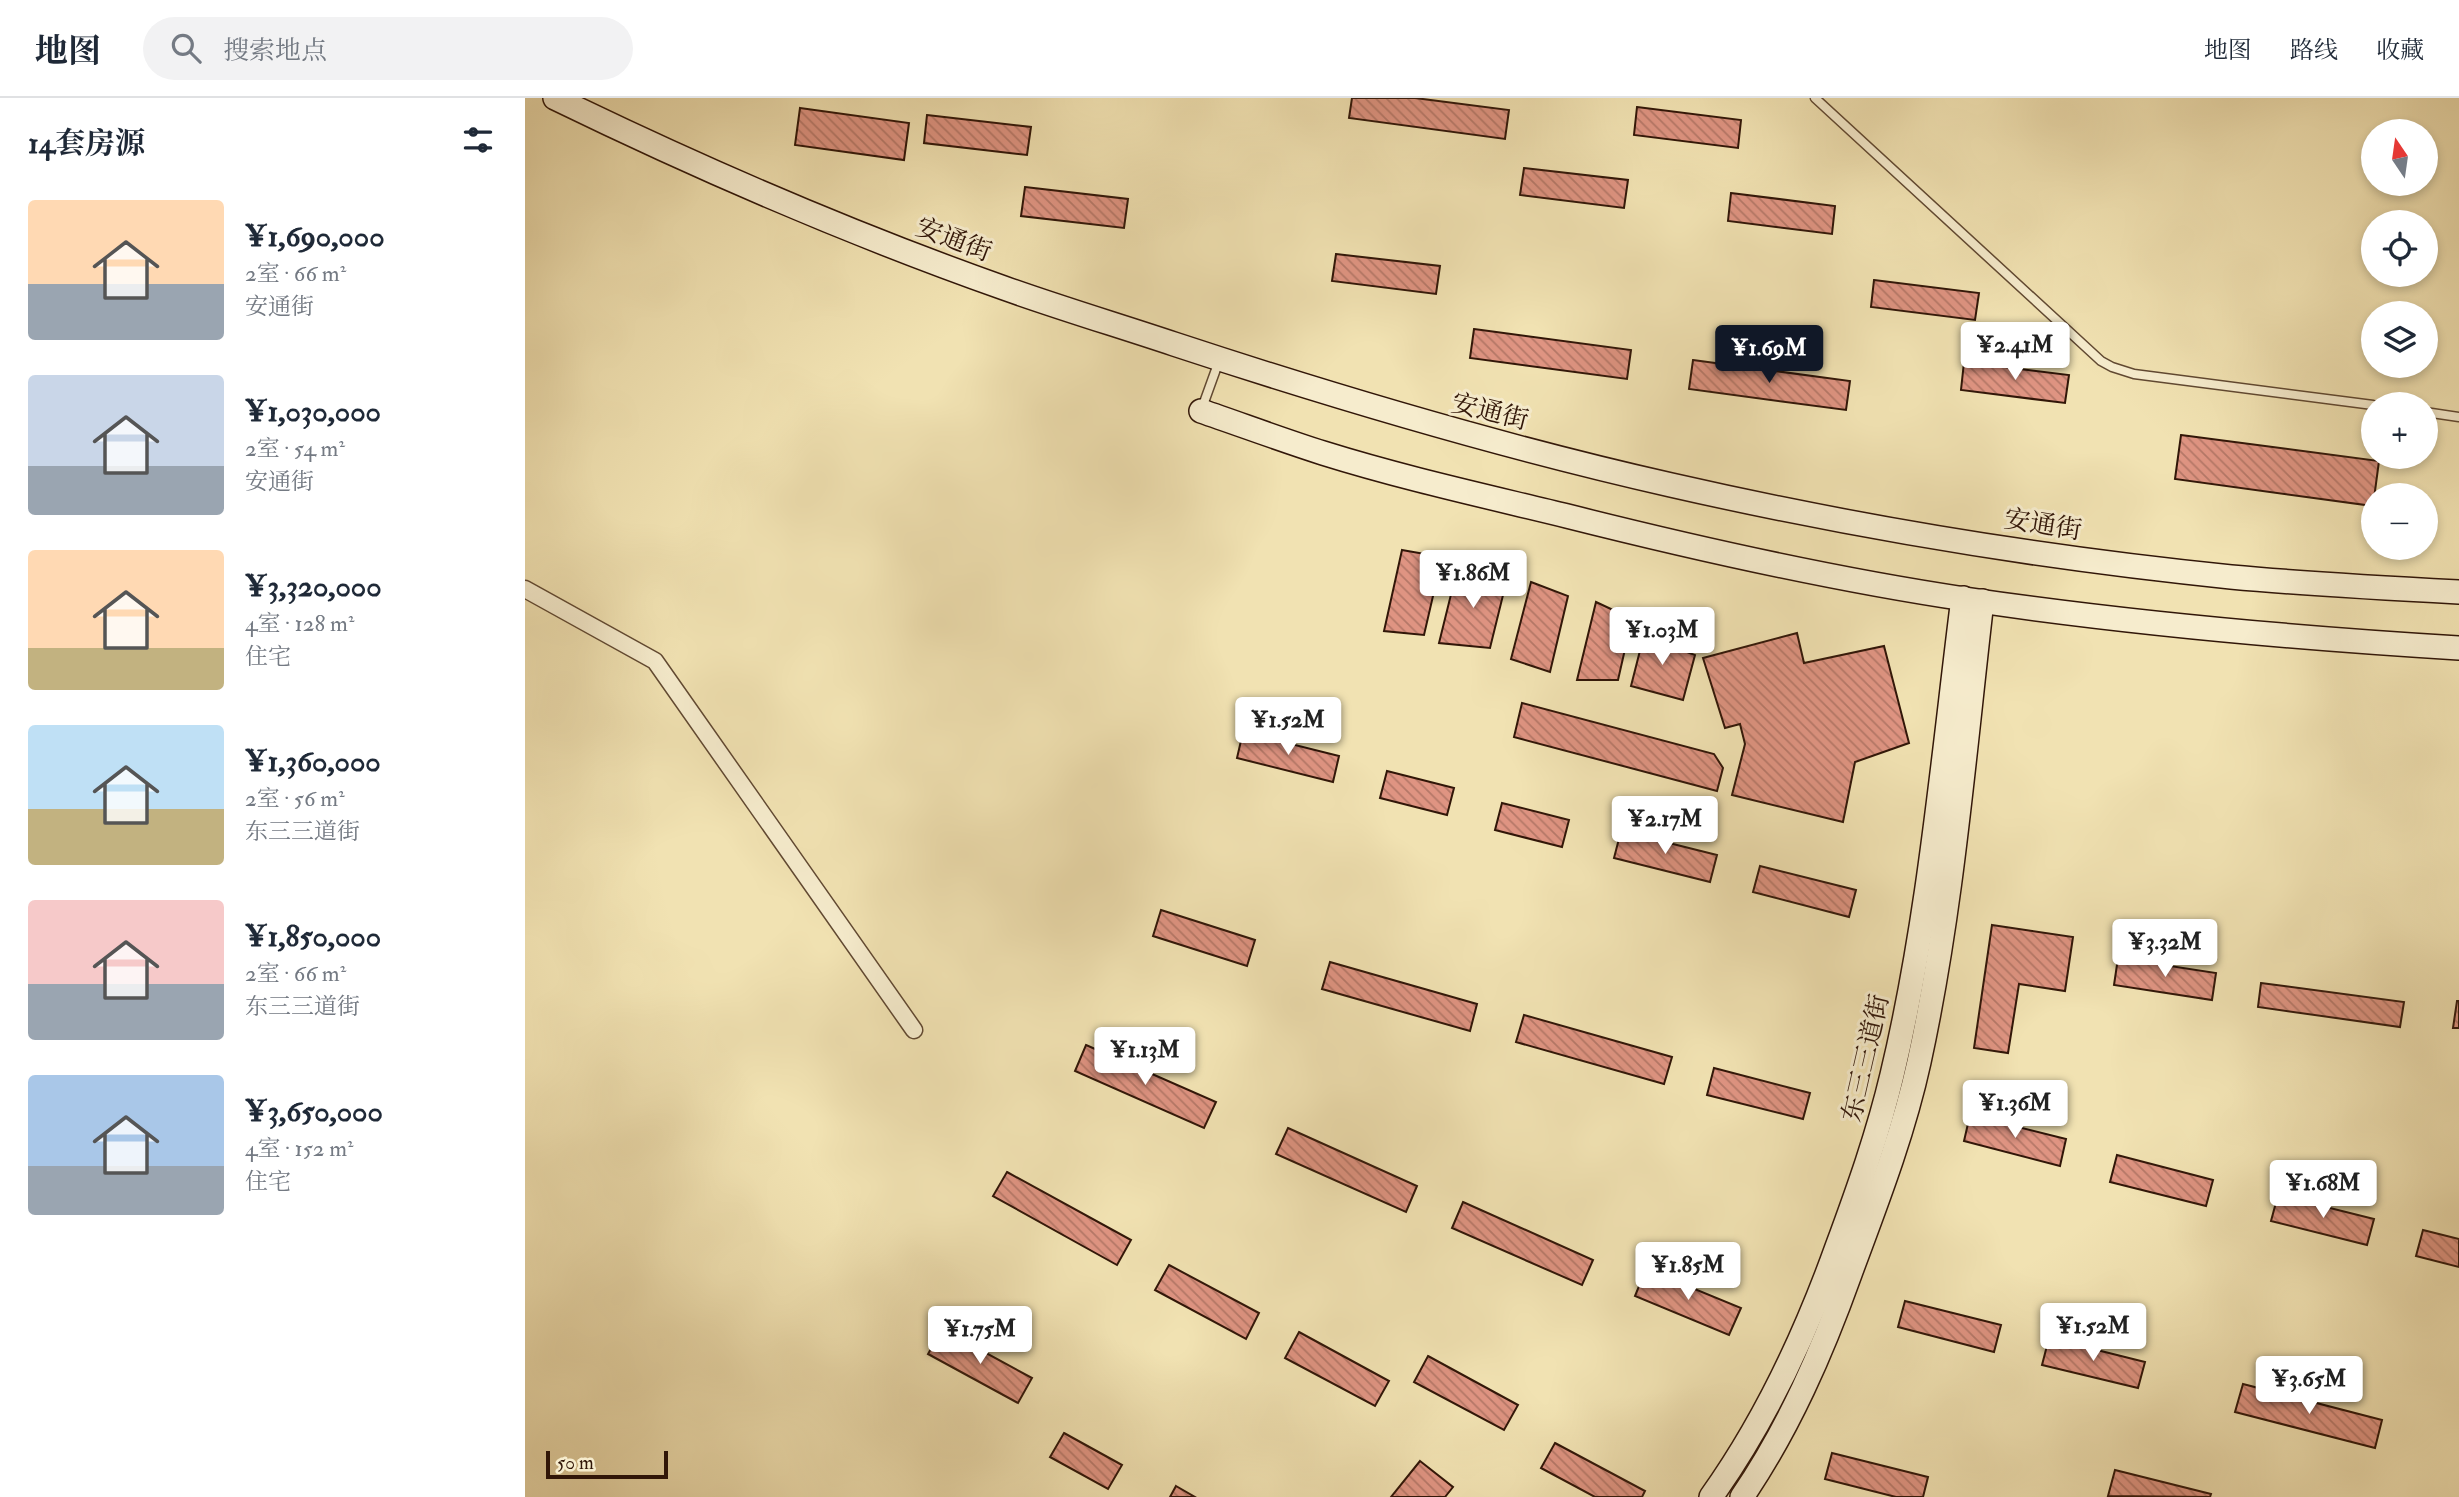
<!DOCTYPE html>
<html lang="zh">
<head>
<meta charset="utf-8">
<style>
  body { margin:0; font-family:"IM FELL Double Pica","Noto Serif SC",serif; background:#f2f2f3; color:#1f2937; height:100vh; display:flex; flex-direction:column; font-size:26px; white-space:nowrap }
  * { box-sizing:border-box; margin:0 }
  p { font-size:23px; color:#747a83 }
  .icon { flex:none; width:38px; height:38px; fill:none; stroke:currentColor; stroke-width:2; stroke-linecap:round; stroke-linejoin:round }
  .map { position:relative; flex:1; overflow:hidden }
  .panel { display:flex; flex-direction:column; background:#fff; width:525px }
  .panel>* { flex:none }
  .needle { width:46px; rotate:347deg }
  .buttons { position:absolute; left:1836px; top:21px; display:grid; gap:14px }
  .buttons a { display:grid; place-items:center; width:77px; height:77px; border-radius:50%; background:#fff; box-shadow:0 4px 10px #0003; font-size:35px }
  .scale { position:absolute; left:21px; bottom:18px; width:122px; box-sizing:border-box; padding-left:7px; border:4px solid #311608; border-top:0; font-size:19px; line-height:24px; white-space:nowrap; color:#311608; -webkit-text-stroke:5px #f6eccd; paint-order:stroke }
  .price { position:absolute; translate:-50% -60px; padding:0 16px; border-radius:7px; background:#fff; color:#222; font-size:23px; line-height:46px; filter:drop-shadow(0 2px 4px #0008) }
  .price::after { content:''; position:absolute; left:50%; top:42px; width:21px; height:16px; margin-left:-10px; background:inherit; clip-path:polygon(0 0,100% 0,50% 100%) }
  .price.on { background:#111827; color:#fff }
  ul { padding:0; list-style:none }
  li { display:flex; align-items:center; gap:21px; height:175px; padding:0 28px }
  li span { display:grid; place-items:center; flex:none; width:196px; height:140px; border-radius:7px; color:#555 }
  li>.icon { margin-inline-start:auto }
  span .icon { width:84px; height:84px; fill:#fffc; stroke-width:1 }
  li b { font-size:30px }
  h2 { display:flex; justify-content:space-between; align-items:center; height:84px; padding:0 28px; font-size:30px }
  header { display:flex; align-items:center; gap:42px; box-sizing:border-box; height:98px; padding:0 35px; background:#fff; border-bottom:2px solid #e0e1e3 }
  header strong { font-size:33px }
  nav { display:flex; gap:38px; margin-inline-start:auto; font-size:24px }
  .search { width:490px; height:63px; background:#f2f2f3; display:flex; align-items:center; gap:18px; box-sizing:border-box; padding:0 24px; border-radius:38px; color:#747a83; font-size:26px }
  main { display:flex; flex:1; min-height:0 }
  .map>svg:first-child { display:block }
  .building { fill:url(#building-back-hatch); stroke:#311608; stroke-width:2 }
  .lines { fill:none; stroke-linecap:round; stroke-linejoin:round }
  .lane-casing { stroke:#614932; stroke-width:11 }
  .street-casing { stroke:#614932; stroke-width:19 }
  .secondary-casing { stroke:#311608; stroke-width:26 }
  .lane { stroke:#f6eccd; stroke-width:8 }
  .street { stroke:#f6eccd; stroke-width:16 }
  .secondary { stroke:#f6eccd; stroke-width:23 }
  .labels { text-anchor:middle; stroke-width:6; stroke-linejoin:round; paint-order:stroke }
  .street-label { font-size:26px; fill:#311608; stroke:#f6eccd }
</style>
</head>
<body>
<header>
<strong>地图</strong>
<div class="search"><svg class="icon" aria-label="search" viewBox="0 0 24 24"><circle cx="10" cy="10" r="6"/><path d="M15 15l6 6"/></svg>搜索地点</div>
<nav><a>地图</a><a>路线</a><a>收藏</a></nav>
</header>
<main>
<section class="panel">
<h2>14套房源<svg class="icon" aria-label="filters" viewBox="0 0 24 24"><path d="M4 7h16M4 17h16"/><circle cx="9" cy="7" r="2"/><circle cx="15" cy="17" r="2"/></svg></h2>
<ul>
<li><span style="background:linear-gradient(#ffd9b3 60%,#9aa5b1 0)"><svg class="icon" aria-label="home" viewBox="0 0 24 24"><path d="M3 11l9-7 9 7M6 9v11h12V9"/></svg></span><div><b>¥1,690,000</b><p>2室 · 66 m²</p><p>安通街</p></div></li>
<li><span style="background:linear-gradient(#c9d6e8 65%,#9aa5b1 0)"><svg class="icon" aria-label="home" viewBox="0 0 24 24"><path d="M3 11l9-7 9 7M6 9v11h12V9"/></svg></span><div><b>¥1,030,000</b><p>2室 · 54 m²</p><p>安通街</p></div></li>
<li><span style="background:linear-gradient(#ffd9b3 70%,#c2b280 0)"><svg class="icon" aria-label="home" viewBox="0 0 24 24"><path d="M3 11l9-7 9 7M6 9v11h12V9"/></svg></span><div><b>¥3,320,000</b><p>4室 · 128 m²</p><p>住宅</p></div></li>
<li><span style="background:linear-gradient(#bfe0f5 60%,#c2b280 0)"><svg class="icon" aria-label="home" viewBox="0 0 24 24"><path d="M3 11l9-7 9 7M6 9v11h12V9"/></svg></span><div><b>¥1,360,000</b><p>2室 · 56 m²</p><p>东三三道街</p></div></li>
<li><span style="background:linear-gradient(#f6c9c9 60%,#9aa5b1 0)"><svg class="icon" aria-label="home" viewBox="0 0 24 24"><path d="M3 11l9-7 9 7M6 9v11h12V9"/></svg></span><div><b>¥1,850,000</b><p>2室 · 66 m²</p><p>东三三道街</p></div></li>
<li><span style="background:linear-gradient(#a9c7e8 65%,#9aa5b1 0)"><svg class="icon" aria-label="home" viewBox="0 0 24 24"><path d="M3 11l9-7 9 7M6 9v11h12V9"/></svg></span><div><b>¥3,650,000</b><p>4室 · 152 m²</p><p>住宅</p></div></li>
</ul>
</section>
<div class="map">
<svg width="1934" height="1399" viewBox="0 0 1934 1399">
  <defs>
    <pattern id="building-back-hatch" width="6" height="6" patternUnits="userSpaceOnUse" patternTransform="scale(1.75)"><rect width="6" height="6" fill="#df9482"/><path d="M-1 5l2 2M0 0l6 6M5-1l2 2" fill="none" stroke="#b57868"/></pattern>
  </defs>
  <rect width="100%" height="100%" fill="#f1e2b2"/>
  <filter id="stains"><feTurbulence type="fractalNoise" baseFrequency=".00286" numOctaves="4"/><feColorMatrix values="0 0 0 0 .2 0 0 0 0 .09 0 0 0 0 .02 0 0 0 .5 -.17"/></filter>
  <radialGradient id="worn" r=".72"><stop offset=".6" stop-color="#630" stop-opacity="0"/><stop offset="1" stop-color="#630" stop-opacity=".3"/></radialGradient>
  <g class="building">
    <path d="M827,0H890L984,12L980,41L824,20Z"/>
    <path d="M1112,9L1216,22L1213,50L1109,37Z"/>
    <path d="M275,10L384,25L379,62L270,47Z"/>
    <path d="M402,17L506,29L502,57L399,45Z"/>
    <path d="M999,70L1103,82L1099,110L995,97Z"/>
    <path d="M500,89L603,101L599,130L496,118Z"/>
    <path d="M1206,95L1310,108L1307,136L1203,123Z"/>
    <path d="M811,156L915,168L911,196L807,183Z"/>
    <path d="M1349,182L1454,195L1450,222L1346,209Z"/>
    <path d="M949,231L1106,252L1102,281L945,260Z"/>
    <path d="M1168,262L1325,283L1321,312L1164,291Z"/>
    <path d="M1439,264L1544,277L1540,305L1436,292Z"/>
    <path d="M1656,337L1854,363L1848,408L1650,381Z"/>
    <path d="M877,452L917,459L899,537L859,533Z"/>
    <path d="M933,468L981,485L965,550L914,545Z"/>
    <path d="M1006,484L1043,498L1025,574L986,561Z"/>
    <path d="M1071,504L1088,512L1108,516L1093,582H1052Z"/>
    <path d="M1121,529L1149,549L1170,557L1158,602L1106,588Z"/>
    <path d="M1272,535L1279,565L1359,548L1384,645L1330,664L1318,724L1207,697L1220,646L1215,626L1200,630L1178,560Z"/>
    <path d="M997,605L1189,656L1198,670L1192,693L989,639Z"/>
    <path d="M718,634L814,658L808,684L712,660Z"/>
    <path d="M862,673L929,690L922,717L855,700Z"/>
    <path d="M977,705L1044,722L1037,749L970,732Z"/>
    <path d="M1096,733L1192,757L1185,784L1089,760Z"/>
    <path d="M1235,768L1331,792L1324,819L1228,794Z"/>
    <path d="M636,812L730,842L722,868L628,838Z"/>
    <path d="M1467,827L1548,839L1540,893L1494,886L1483,955L1449,950Z"/>
    <path d="M1593,860L1691,875L1687,902L1589,887Z"/>
    <path d="M805,864L952,906L945,933L797,891Z"/>
    <path d="M1736,885L1879,904L1875,929L1733,909Z"/>
    <path d="M1932,903H1934V930H1928Z"/>
    <path d="M999,917L1147,959L1139,986L991,944Z"/>
    <path d="M561,947L691,1004L679,1030L550,973Z"/>
    <path d="M1189,970L1285,995L1278,1021L1182,997Z"/>
    <path d="M1445,1017L1541,1041L1535,1068L1439,1043Z"/>
    <path d="M763,1030L892,1088L881,1114L751,1056Z"/>
    <path d="M1592,1057L1688,1082L1681,1108L1585,1084Z"/>
    <path d="M482,1074L606,1142L592,1167L468,1098Z"/>
    <path d="M1753,1097L1849,1121L1842,1147L1746,1123Z"/>
    <path d="M938,1104L1068,1162L1057,1187L927,1130Z"/>
    <path d="M1898,1132L1934,1141V1169L1891,1158Z"/>
    <path d="M644,1167L734,1215L721,1241L630,1192Z"/>
    <path d="M1121,1171L1216,1210L1204,1237L1110,1198Z"/>
    <path d="M1380,1203L1476,1227L1469,1254L1373,1229Z"/>
    <path d="M417,1231L507,1280L493,1305L403,1256Z"/>
    <path d="M774,1234L864,1283L850,1308L760,1260Z"/>
    <path d="M1524,1240L1620,1264L1613,1290L1517,1267Z"/>
    <path d="M903,1258L993,1307L979,1332L889,1284Z"/>
    <path d="M1718,1286L1857,1322L1850,1350L1710,1314Z"/>
    <path d="M539,1335L597,1367L583,1391L525,1359Z"/>
    <path d="M1030,1345L1120,1393L1117,1399H1070L1016,1370Z"/>
    <path d="M1307,1355L1403,1379L1398,1399H1371L1300,1381Z"/>
    <path d="M895,1363L928,1389L920,1399H866Z"/>
    <path d="M1590,1372L1686,1396L1685,1399L1583,1398Z"/>
    <path d="M651,1388L670,1399H645Z"/>
  </g>
  <g class="lines">
    <defs>
      <g id="lane">
        <path d="M1290,0L1576,263L1587,269L1609,276L1848,307"/>
        <path d="M677,310L694,263"/>
        <path d="M1900,314L1934,319"/>
      </g>
      <path id="street" d="M0,491L130,563L389,932"/>
      <g id="secondary">
        <path d="M30,0C176,71 326,136 479,190C535,210 592,227 649,246C813,300 978,349 1146,387C1330,429 1518,460 1706,479C1782,486 1858,490 1934,494"/>
        <path d="M676,313C717,327 757,342 798,355C878,380 960,398 1042,418C1173,451 1306,481 1440,501C1603,525 1769,540 1934,550"/>
        <path d="M1186,1399C1241,1322 1280,1238 1312,1149C1333,1092 1353,1036 1367,977C1404,823 1418,658 1438,500"/>
        <path d="M1217,1399C1264,1330 1297,1254 1325,1176C1351,1106 1378,1037 1394,964C1427,813 1439,657 1457,503"/>
      </g>
    </defs>
    <use href="#lane" class="lane-casing"/>
    <use href="#street" class="street-casing"/>
    <use href="#secondary" class="secondary-casing"/>
    <use href="#lane" class="lane"/>
    <use href="#street" class="street"/>
    <use href="#secondary" class="secondary"/>
  </g>
  <g class="labels">
    <g class="street-label">
      <text transform="translate(429 141) rotate(21)" y="9">安通街</text>
      <text transform="translate(965 313) rotate(14)" y="9">安通街</text>
      <text transform="translate(1518 426) rotate(9)" y="9">安通街</text>
      <text transform="translate(1340 960) rotate(-77)" y="9">东三三道街</text>
    </g>
  </g>
  <rect width="100%" height="100%" filter="url(#stains)"/>
  <rect width="100%" height="100%" fill="url(#worn)"/>
</svg>
<div class="buttons">
<a><svg class="needle" viewBox="-14 -14 28 28"><path d="M0-13l5 13h-10z" fill="#e53935"/><path d="M0 13l5-13h-10z" fill="#747a83"/></svg></a>
<a><svg class="icon" aria-label="locate" viewBox="0 0 24 24"><circle cx="12" cy="12" r="6"/><path d="M12 2v4M12 18v4M2 12h4M18 12h4"/></svg></a>
<a><svg class="icon" aria-label="layers" viewBox="0 0 24 24"><path d="M12 4l9 5-9 5-9-5zM3 14l9 5 9-5"/></svg></a>
<a>+</a>
<a>−</a>
</div>
<div class="scale">50 m</div>
<b class="price" style="left:1490px;top:284px">¥2.41M</b>
<b class="price on" style="left:1244px;top:287px">¥1.69M</b>
<b class="price" style="left:948px;top:512px">¥1.86M</b>
<b class="price" style="left:1137px;top:569px">¥1.03M</b>
<b class="price" style="left:763px;top:659px">¥1.52M</b>
<b class="price" style="left:1140px;top:758px">¥2.17M</b>
<b class="price" style="left:1640px;top:881px">¥3.32M</b>
<b class="price" style="left:620px;top:989px">¥1.13M</b>
<b class="price" style="left:1490px;top:1042px">¥1.36M</b>
<b class="price" style="left:1798px;top:1122px">¥1.68M</b>
<b class="price" style="left:1163px;top:1204px">¥1.85M</b>
<b class="price" style="left:1568px;top:1265px">¥1.52M</b>
<b class="price" style="left:455px;top:1268px">¥1.75M</b>
<b class="price" style="left:1784px;top:1318px">¥3.65M</b>
</div>
</main>
</body>
</html>
